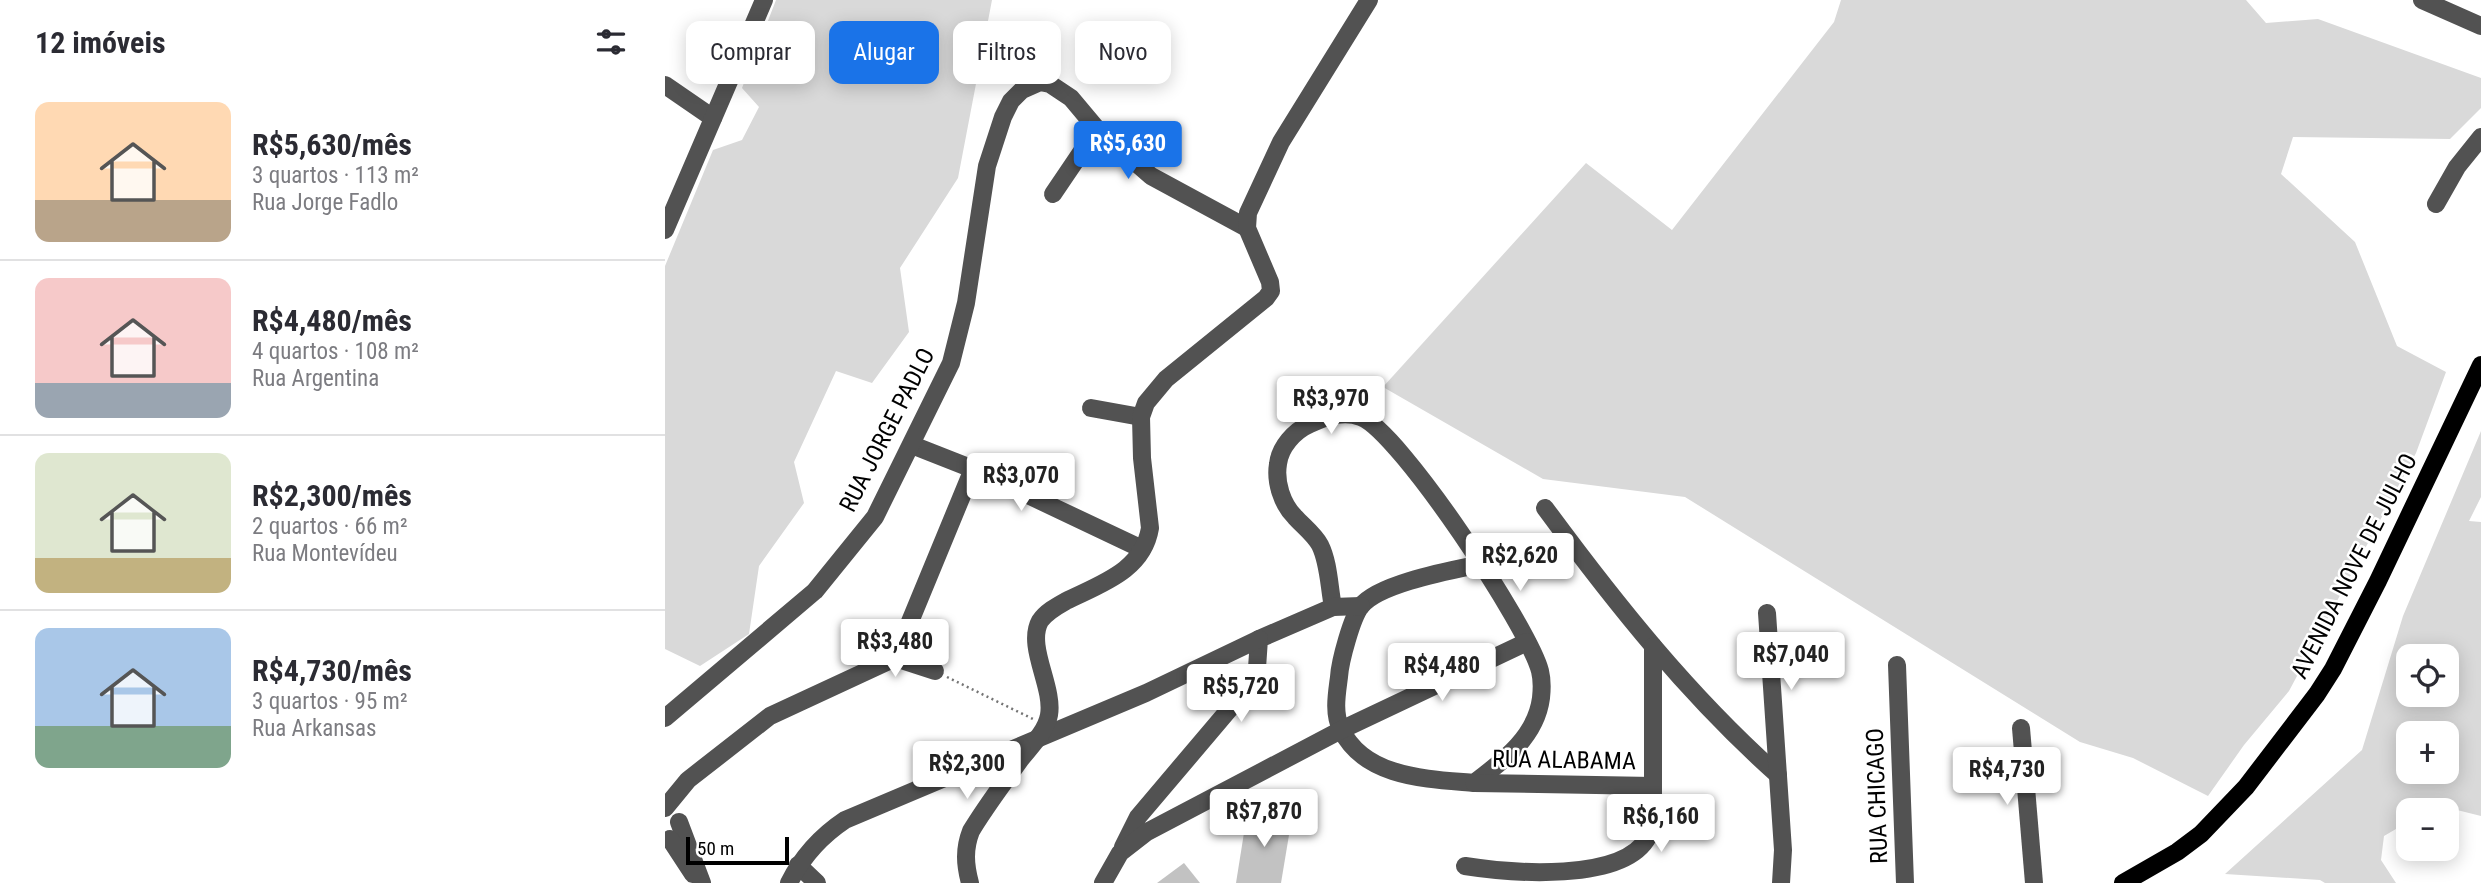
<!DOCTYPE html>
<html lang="pt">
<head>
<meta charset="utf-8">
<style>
  body { margin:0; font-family:"Roboto Condensed",sans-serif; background:#f2f2f3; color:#2b2b33; height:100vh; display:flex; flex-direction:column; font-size:26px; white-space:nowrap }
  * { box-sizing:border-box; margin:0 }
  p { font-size:23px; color:#7c7c81 }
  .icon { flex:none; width:38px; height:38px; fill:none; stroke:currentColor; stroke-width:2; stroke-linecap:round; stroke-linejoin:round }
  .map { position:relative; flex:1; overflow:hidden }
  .details { display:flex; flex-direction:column; background:#fff; width:665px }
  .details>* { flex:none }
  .guide { position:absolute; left:21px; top:21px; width:665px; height:63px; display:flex; gap:14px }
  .controls { position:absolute; left:1731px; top:644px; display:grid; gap:14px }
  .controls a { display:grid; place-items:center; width:63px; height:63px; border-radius:14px; background:#fff; box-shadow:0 4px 18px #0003; font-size:35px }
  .scale { position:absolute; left:21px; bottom:18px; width:103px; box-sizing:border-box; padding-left:7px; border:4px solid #000; border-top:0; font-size:19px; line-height:24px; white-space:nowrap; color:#000; -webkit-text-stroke:5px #fff; paint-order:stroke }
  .price { position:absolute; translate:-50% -60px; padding:0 16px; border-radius:7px; background:#fff; color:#222; font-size:23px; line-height:46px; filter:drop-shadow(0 2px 4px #0008) }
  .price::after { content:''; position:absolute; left:50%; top:42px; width:21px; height:16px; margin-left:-10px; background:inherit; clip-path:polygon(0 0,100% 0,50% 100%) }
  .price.current { background:#1a73e8; color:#fff }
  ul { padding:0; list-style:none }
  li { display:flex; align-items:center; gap:21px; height:175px; padding:0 35px }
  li+li { border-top:2px solid #e1e1e2 }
  li span { display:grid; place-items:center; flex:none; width:196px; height:140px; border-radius:14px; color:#555 }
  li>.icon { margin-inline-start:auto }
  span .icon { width:84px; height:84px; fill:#fffc; stroke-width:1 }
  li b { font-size:30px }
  h2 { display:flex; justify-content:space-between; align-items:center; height:84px; padding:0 35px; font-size:30px }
  .tag { padding:0 24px; border-radius:14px; background:#fff; box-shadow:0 4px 18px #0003; font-size:24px; line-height:63px }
  .tag.current { background:#1a73e8; color:#fff }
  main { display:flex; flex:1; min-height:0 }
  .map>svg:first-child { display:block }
  .green { fill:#d9d9d9; fill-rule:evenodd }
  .building { fill:#c2c2c2 }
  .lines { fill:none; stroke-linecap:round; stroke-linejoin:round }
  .path { stroke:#747474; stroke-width:2.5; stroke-dasharray:2 3.5; stroke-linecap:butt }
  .minor { stroke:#525252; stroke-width:18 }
  .major { stroke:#000; stroke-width:18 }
  .labels { text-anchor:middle; stroke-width:5; stroke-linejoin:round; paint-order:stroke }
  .street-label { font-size:24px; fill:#000; stroke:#fff }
</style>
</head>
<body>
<main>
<section class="details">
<h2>12 imóveis<svg class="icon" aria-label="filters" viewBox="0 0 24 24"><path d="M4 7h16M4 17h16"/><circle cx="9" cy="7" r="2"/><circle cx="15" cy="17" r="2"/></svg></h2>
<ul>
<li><span style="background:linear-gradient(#ffd9b3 70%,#b9a48a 0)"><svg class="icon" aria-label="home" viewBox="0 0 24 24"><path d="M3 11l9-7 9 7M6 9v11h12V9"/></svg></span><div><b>R$5,630/mês</b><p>3 quartos · 113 m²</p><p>Rua Jorge Fadlo</p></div></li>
<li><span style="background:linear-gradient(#f6c9c9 75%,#9aa5b1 0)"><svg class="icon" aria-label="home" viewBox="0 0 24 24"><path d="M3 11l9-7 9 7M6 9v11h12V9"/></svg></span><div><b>R$4,480/mês</b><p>4 quartos · 108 m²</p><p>Rua Argentina</p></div></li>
<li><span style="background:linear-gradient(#dfe7d0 75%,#c2b280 0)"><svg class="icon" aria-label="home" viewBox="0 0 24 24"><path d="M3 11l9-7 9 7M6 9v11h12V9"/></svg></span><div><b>R$2,300/mês</b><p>2 quartos · 66 m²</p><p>Rua Montevídeu</p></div></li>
<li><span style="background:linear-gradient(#a9c7e8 70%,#7fa58c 0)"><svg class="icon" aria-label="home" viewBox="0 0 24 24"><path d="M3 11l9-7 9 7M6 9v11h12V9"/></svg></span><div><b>R$4,730/mês</b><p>3 quartos · 95 m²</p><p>Rua Arkansas</p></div></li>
</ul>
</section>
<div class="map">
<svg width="1816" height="883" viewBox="0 0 1816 883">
  <rect width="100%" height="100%" fill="#fff"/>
  <g class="green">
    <path d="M111,0H327L293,178L235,268L244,332L207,383L171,371L129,462L139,503L94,566L84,634L35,666L0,649V266L48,150L77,140L94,107L77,88Z"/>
    <path d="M1176,0H1581L1601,23L1653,19L1816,78V108L1785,139L1628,137L1616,174L1690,242L1732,346L1781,372L1751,453L1624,691L1579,745L1543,796L1468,758L1415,742L1020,497L878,479L718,387L921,163L1007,230L1169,22Z"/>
    <path d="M1816,431V497L1804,521L1816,522V816L1772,805L1762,810H1743V822L1719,836L1716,860L1731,883H1660L1655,880L1560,874L1697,750L1738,616ZM1782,656V695H1743V656ZM1782,733V772H1743V733Z"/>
  </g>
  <g class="building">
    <path d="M582,814L627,817L616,883H571Z"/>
    <path d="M519,863L535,883H492Z"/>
  </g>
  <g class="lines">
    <path class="path" d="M282,677L368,719"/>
    <g class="minor">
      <path d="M1757,0L1816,26"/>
      <path d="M0,85L48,118"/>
      <path d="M388,194L432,129"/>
      <path d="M1771,204L1792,167L1816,137"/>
      <path d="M0,230L99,0"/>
      <path d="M426,408L476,417"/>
      <path d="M247,445L308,469L477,549"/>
      <path d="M880,508C950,603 1024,696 1113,775"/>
      <path d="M668,607C664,587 664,563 655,545C649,534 638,526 630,517C617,504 610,482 613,464C615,447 629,431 645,424C661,417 678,410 696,417C735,432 864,628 875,671C877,679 877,689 876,698C871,737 838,761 809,783C763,779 699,778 676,729C668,713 672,693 674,677C675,661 687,617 696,606C714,583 788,570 816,564"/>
      <path d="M1102,613L1118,850L1116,883"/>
      <path d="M230,658L270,671"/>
      <path d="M1232,665L1240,883"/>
      <path d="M0,718L150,591L210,517L286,363L301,303L322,166L338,117L346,101L357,90L375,82L385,84L406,98L432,129L486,176L582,228"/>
      <path d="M1356,728L1369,883"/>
      <path d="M809,783L988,786"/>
      <path d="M0,808L23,780L105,716L230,658L308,469"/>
      <path d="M14,822L37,883"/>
      <path d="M5,839L28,874"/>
      <path d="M458,847L473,817L584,686L592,668L594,639L668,607L696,606"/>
      <path d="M133,865L152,883"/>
      <path d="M800,866C845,873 958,883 983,837C986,833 987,827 988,822V646"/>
      <path d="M124,883C137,857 156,836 180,820L481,693L594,639"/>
      <path d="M305,883C300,864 299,849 306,831C321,806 338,784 355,760C365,747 381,732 384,715C389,687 361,646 375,621C381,612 392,606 401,601C435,584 478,571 485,528L477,458L476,417L481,403L501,379L601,298L606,291L605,282L582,228L583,213L616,142L704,0"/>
      <path d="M438,883L455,853L482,832L676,730L862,642"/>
    </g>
    <path class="major" d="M1458,883L1512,852L1536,834L1581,787L1652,694L1668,669L1713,581L1816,365"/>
  </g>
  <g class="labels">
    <g class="street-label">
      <text transform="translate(222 430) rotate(-63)" y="8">RUA JORGE PADLO</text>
      <text transform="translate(1689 566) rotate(-63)" y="8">AVENIDA NOVE DE JULHO</text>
      <text transform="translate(899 760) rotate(1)" y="8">RUA ALABAMA</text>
      <text transform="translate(1212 796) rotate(-92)" y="8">RUA CHICAGO</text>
    </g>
  </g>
</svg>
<div class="controls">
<a><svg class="icon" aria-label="locate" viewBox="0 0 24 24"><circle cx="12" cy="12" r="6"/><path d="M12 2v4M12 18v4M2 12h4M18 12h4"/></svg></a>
<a>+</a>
<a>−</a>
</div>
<div class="scale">50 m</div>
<b class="price current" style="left:463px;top:181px">R$5,630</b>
<b class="price" style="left:666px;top:436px">R$3,970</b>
<b class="price" style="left:356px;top:513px">R$3,070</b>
<b class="price" style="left:855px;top:593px">R$2,620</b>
<b class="price" style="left:230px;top:679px">R$3,480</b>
<b class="price" style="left:1126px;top:692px">R$7,040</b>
<b class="price" style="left:777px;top:703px">R$4,480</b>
<b class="price" style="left:576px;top:724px">R$5,720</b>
<b class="price" style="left:302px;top:801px">R$2,300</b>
<b class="price" style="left:1342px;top:807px">R$4,730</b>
<b class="price" style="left:599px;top:849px">R$7,870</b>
<b class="price" style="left:996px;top:854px">R$6,160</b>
<div class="guide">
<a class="tag">Comprar</a>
<a class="tag current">Alugar</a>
<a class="tag">Filtros</a>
<a class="tag">Novo</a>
</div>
</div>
</main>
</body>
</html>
